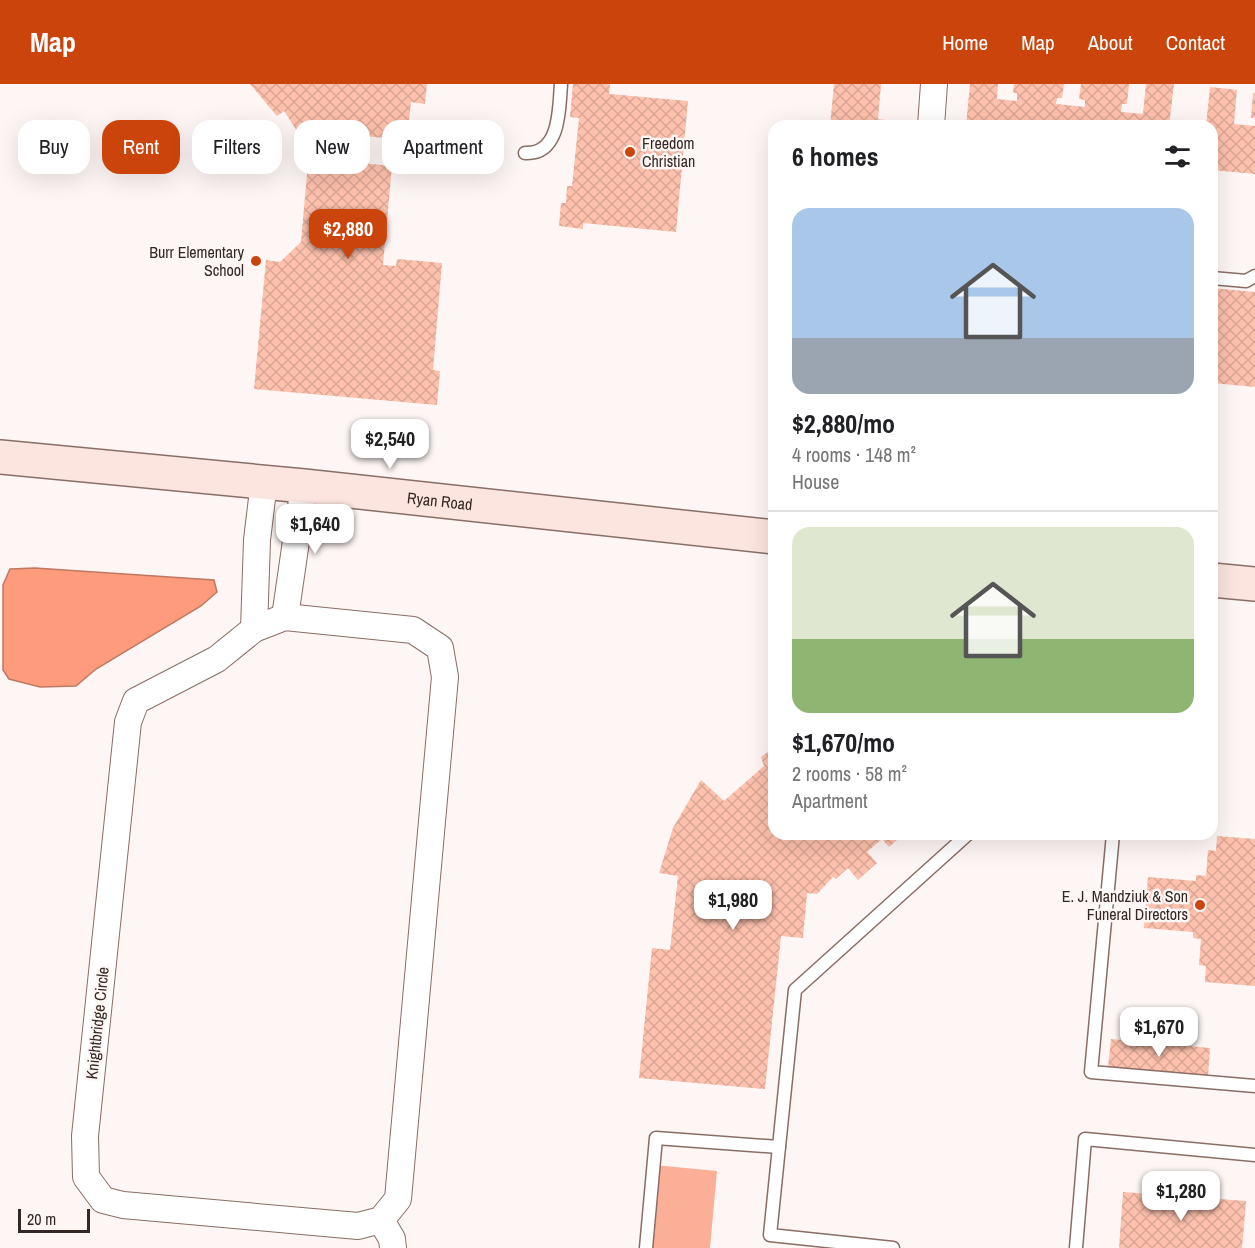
<!DOCTYPE html>
<html lang="en">
<head>
<meta charset="utf-8">
<style>
  body { margin:0; font-family:"Archivo Narrow",sans-serif; background:#f6f6f6; color:#202124; height:100vh; display:flex; flex-direction:column; font-size:22px; white-space:nowrap }
  * { box-sizing:border-box; margin:0 }
  p { font-size:20px; color:#757577 }
  .icon { flex:none; width:33px; height:33px; fill:none; stroke:currentColor; stroke-width:2; stroke-linecap:round; stroke-linejoin:round }
  .map { position:relative; flex:1; overflow:hidden }
  .sheet { position:absolute; left:768px; top:36px; width:450px; height:720px; display:flex; flex-direction:column; background:#fff; border-radius:18px; box-shadow:0 6px 24px #0002 }
  .sheet>* { flex:none }
  .guide { position:absolute; left:18px; top:36px; width:570px; height:54px; display:flex; gap:12px }
  .scale { position:absolute; left:18px; bottom:15px; width:72px; box-sizing:border-box; padding-left:6px; border:3px solid #352824; border-top:0; font-size:16px; line-height:21px; white-space:nowrap; color:#352824; -webkit-text-stroke:4px #fdf6f4; paint-order:stroke }
  .price { position:absolute; translate:-50% -51px; padding:0 14px; border-radius:12px; background:#fff; color:#222; font-size:20px; line-height:39px; filter:drop-shadow(0 2px 3px #0008) }
  .price::after { content:''; position:absolute; left:50%; top:36px; width:18px; height:14px; margin-left:-9px; background:inherit; clip-path:polygon(0 0,100% 0,50% 100%) }
  .price.active { background:#cb440c; color:#fff }
  ul { padding:0; list-style:none }
  li { display:grid; align-content:center; gap:12px; height:318px; padding:0 24px }
  li+li { border-top:2px solid #e0e0e0 }
  li span { display:grid; place-items:center; height:186px; border-radius:18px; color:#555 }
  li>.icon { margin-inline-start:auto }
  span .icon { width:108px; height:108px; fill:#fffc; stroke-width:1 }
  li b { font-size:26px }
  h2 { display:flex; justify-content:space-between; align-items:center; height:72px; padding:0 24px; font-size:26px }
  .tag { padding:0 21px; border-radius:18px; background:#fff; box-shadow:0 6px 24px #0002; font-size:21px; line-height:54px }
  .tag.active { background:#cb440c; color:#fff }
  header { display:flex; align-items:center; gap:36px; box-sizing:border-box; height:84px; padding:0 30px; background:#cb440c; color:#fff }
  header strong { font-size:28px }
  nav { display:flex; gap:33px; margin-inline-start:auto; font-size:21px }
  .map>svg:first-child { display:block }
  .park { fill:#fbaf97 }
  .water { fill:#fd9b7c; stroke:#c17862; stroke-width:1.5 }
  .building { fill:url(#building-cross-hatch) }
  .lines { fill:none; stroke-linecap:round; stroke-linejoin:round }
  .service-casing { stroke:#8a6d64; stroke-width:15 }
  .minor-casing { stroke:#8a6d64; stroke-width:28 }
  .secondary-casing { stroke:#8a6d64; stroke-width:36 }
  .service { stroke:#fff; stroke-width:12 }
  .minor { stroke:#fff; stroke-width:26 }
  .secondary { stroke:#fbe5de; stroke-width:33 }
  .poi-dot { fill:#cb440c; stroke:#fdf6f4; stroke-width:2 }
  .labels { text-anchor:middle; stroke-width:5; stroke-linejoin:round; paint-order:stroke }
  .poi-label { font-size:16px; fill:#352824; stroke:#fdf6f4; text-anchor:end }
  .street-label { font-size:16px; fill:#352824; stroke:#fdf6f4 }
</style>
</head>
<body>
<header>
<strong>Map</strong>
<nav><a>Home</a><a>Map</a><a>About</a><a>Contact</a></nav>
</header>
<div class="map">
<svg width="1255" height="1164" viewBox="0 0 1255 1164">
  <defs>
    <pattern id="building-cross-hatch" width="8" height="8" patternUnits="userSpaceOnUse" patternTransform="scale(1.5)"><rect width="8" height="8" fill="#fec1ad"/><path d="M0 0l8 8M0 8l8-8" fill="none" stroke="#daa695"/></pattern>
  </defs>
  <rect width="100%" height="100%" fill="#fdf6f4"/>
  <path class="park" d="M654,1081L717,1087L710,1164H646Z"/>
  <path class="water" d="M35,484L214,496L217,508L201,522L96,585L76,602L40,603L9,595L3,586V501L10,485Z"/>
  <g class="building">
    <path d="M250,0H427L425,20L411,18L407,56L363,52L361,79L392,82L383,181L396,182L397,175L442,179L433,286L440,287L437,321L254,305L266,176L280,178L301,158L310,55L305,47L299,50L284,27L277,32Z"/>
    <path d="M573,0H610L609,10L688,17L676,148L583,139V145L559,142L561,119H566L567,102H572L579,34L570,33Z"/>
    <path d="M834,0H881L878,35L894,37L893,42H830Z"/>
    <path d="M970,0H998L997,15L1017,17V9H1013L1014,0H1064L1062,14H1057L1056,20L1085,23V16L1079,15L1081,0H1129L1127,20H1122L1121,28L1143,30L1146,0H1174L1169,42H966Z"/>
    <path d="M1210,3L1237,6L1234,40L1255,42V90L1212,86V42H1206Z"/>
    <path d="M1253,9H1255V34H1251Z"/>
    <path d="M1212,204L1255,208V303L1212,299Z"/>
    <path d="M774,663V750H904L889,763L882,755L867,768L877,779L858,796L848,784L836,795L833,793L817,810L807,809L803,854L781,852L765,1005L639,994L652,864L670,866L678,792L659,789L673,744L701,696L724,717L764,682L761,673Z"/>
    <path d="M1217,752L1255,755V902L1205,898L1206,882L1199,881L1201,855L1193,854V848L1144,844L1148,793L1196,797V791L1206,792L1208,766L1216,767Z"/>
    <path d="M1111,955L1210,964L1208,992L1108,983Z"/>
    <path d="M1123,1108L1246,1117L1242,1164H1119Z"/>
  </g>
  <g class="lines">
    <defs>
      <g id="service">
        <path d="M525,69C561,71 559,23 561,0"/>
        <path d="M1212,194L1246,197L1255,192"/>
        <path d="M1113,750L1091,988L1255,1002"/>
        <path d="M646,1164L656,1054L779,1063"/>
        <path d="M893,1164L770,1151L795,906L968,750"/>
        <path d="M1076,1164L1085,1055L1255,1071"/>
      </g>
      <g id="minor">
        <path d="M931,42L934,0"/>
        <path d="M285,533L413,546L440,564L445,593L398,1115L381,1136L358,1142L123,1121L103,1116L86,1093L85,1052L128,638L136,617L217,575L254,545Z"/>
        <path d="M285,533L304,402"/>
        <path d="M254,545L257,456L264,398"/>
        <path d="M381,1136L392,1155L393,1164"/>
      </g>
      <g id="secondary">
        <path id="s1" d="M0,373L304,402L774,453"/>
        <path d="M1212,496L1255,500"/>
      </g>
    </defs>
    <use href="#service" class="service-casing"/>
    <use href="#minor" class="minor-casing"/>
    <use href="#secondary" class="secondary-casing"/>
    <use href="#service" class="service"/>
    <use href="#minor" class="minor"/>
    <use href="#secondary" class="secondary"/>
  </g>
  <g class="poi-dot">
    <circle cx="630" cy="68" r="6"/>
    <circle cx="256" cy="177" r="6"/>
    <circle cx="1200" cy="821" r="6"/>
  </g>
  <g class="labels">
    <g class="poi-label">
      <text x="642" y="65" text-anchor="start">Freedom<tspan x="642" dy="18">Christian</tspan></text>
      <text x="244" y="174">Burr Elementary<tspan x="244" dy="18">School</tspan></text>
      <text x="1188" y="818">E. J. Mandziuk &amp; Son<tspan x="1188" dy="18">Funeral Directors</tspan></text>
    </g>
    <g class="street-label">
      <text dy="6" stroke="none"><textPath href="#s1" startOffset="442">Ryan Road</textPath></text>
      <text transform="translate(97 939) rotate(-84)" y="6">Knightbridge Circle</text>
    </g>
  </g>
</svg>
<div class="scale">20 m</div>
<b class="price active" style="left:348px;top:176px">$2,880</b>
<b class="price" style="left:390px;top:386px">$2,540</b>
<b class="price" style="left:315px;top:471px">$1,640</b>
<b class="price" style="left:733px;top:847px">$1,980</b>
<b class="price" style="left:1159px;top:974px">$1,670</b>
<b class="price" style="left:1181px;top:1138px">$1,280</b>
<div class="guide">
<a class="tag">Buy</a>
<a class="tag active">Rent</a>
<a class="tag">Filters</a>
<a class="tag">New</a>
<a class="tag">Apartment</a>
</div>
<section class="sheet">
<h2>6 homes<svg class="icon" aria-label="filters" viewBox="0 0 24 24"><path d="M4 7h16M4 17h16"/><circle cx="9" cy="7" r="2"/><circle cx="15" cy="17" r="2"/></svg></h2>
<ul>
<li><span style="background:linear-gradient(#a9c7e8 70%,#9aa5b1 0)"><svg class="icon" aria-label="home" viewBox="0 0 24 24"><path d="M3 11l9-7 9 7M6 9v11h12V9"/></svg></span><div><b>$2,880/mo</b><p>4 rooms · 148 m²</p><p>House</p></div></li>
<li><span style="background:linear-gradient(#dfe7d0 60%,#8fb573 0)"><svg class="icon" aria-label="home" viewBox="0 0 24 24"><path d="M3 11l9-7 9 7M6 9v11h12V9"/></svg></span><div><b>$1,670/mo</b><p>2 rooms · 58 m²</p><p>Apartment</p></div></li>
</ul>
</section>
</div>
</body>
</html>
